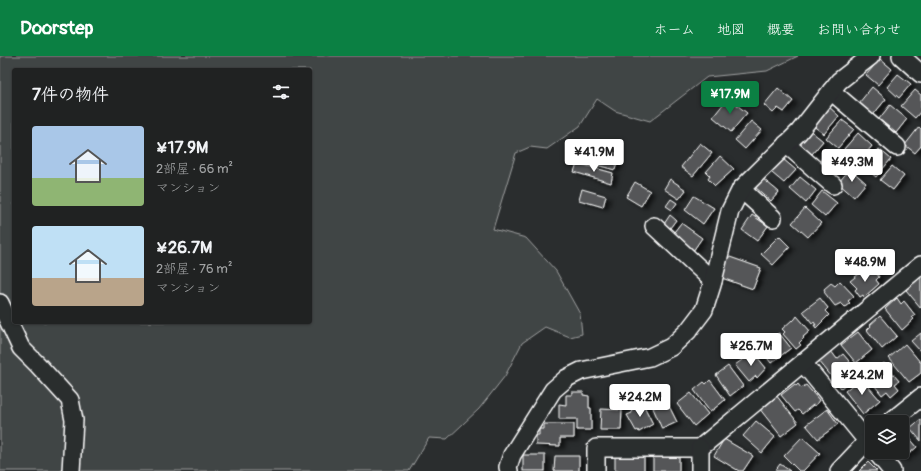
<!DOCTYPE html>
<html lang="ja">
<head>
<meta charset="utf-8">
<style>
  body { margin:0; font-family:Pangolin,"Klee One",sans-serif; background:#282a2a; color:#f1f3f6; height:100vh; display:flex; flex-direction:column; font-size:15px; white-space:nowrap }
  * { box-sizing:border-box; margin:0 }
  p { font-size:13px; color:#a2a4a5 }
  .icon { flex:none; width:22px; height:22px; fill:none; stroke:currentColor; stroke-width:2; stroke-linecap:round; stroke-linejoin:round }
  .map { position:relative; flex:1; overflow:hidden }
  .panel { position:absolute; left:12px; top:12px; width:300px; height:256px; display:flex; flex-direction:column; background:#202222; border-radius:4px; box-shadow:0 1px 3px #0004,0 0 0 1px #3d3f40 }
  .panel>* { flex:none }
  .controls { position:absolute; left:865px; top:359px; display:grid; gap:8px }
  .controls a { display:grid; place-items:center; width:44px; height:44px; border-radius:4px; background:#202222; box-shadow:0 1px 3px #0004,0 0 0 1px #3d3f40; font-size:20px }
  .price { position:absolute; translate:-50% -34px; padding:0 9px; border-radius:4px; background:#fff; color:#222; font-size:13px; line-height:26px; filter:drop-shadow(0 1px 2px #0008) }
  .price::after { content:''; position:absolute; left:50%; top:24px; width:12px; height:9px; margin-left:-6px; background:inherit; clip-path:polygon(0 0,100% 0,50% 100%) }
  .price.selected { background:#0b8043; color:#fff }
  ul { padding:0; list-style:none }
  li { display:flex; align-items:center; gap:12px; height:100px; padding:0 20px }
  li span { display:grid; place-items:center; flex:none; width:112px; height:80px; border-radius:4px; color:#555 }
  li>.icon { margin-inline-start:auto }
  span .icon { width:48px; height:48px; fill:#fffc; stroke-width:1 }
  li b { font-size:17px }
  h2 { display:flex; justify-content:space-between; align-items:center; height:48px; padding:0 20px; font-size:17px }
  header { display:flex; align-items:center; gap:24px; box-sizing:border-box; height:56px; padding:0 20px; background:#0b8043; color:#fff }
  header strong { font-size:19px }
  nav { display:flex; gap:22px; margin-inline-start:auto; font-size:14px }
  .map>svg:first-child { display:block }
  .green { fill:#414445; stroke:#a0a2a2; fill-rule:evenodd }
  .building { fill:#555758; stroke:#fff; filter:url(#shadow) }
  .lines { fill:none; stroke-linecap:round; stroke-linejoin:round }
  .minor-casing { stroke:#fff; stroke-width:20 }
  .minor { stroke:#2a2d2e; stroke-width:17 }
</style>
</head>
<body>
<header>
<strong>Doorstep</strong>
<nav><a>ホーム</a><a>地図</a><a>概要</a><a>お問い合わせ</a></nav>
</header>
<div class="map">
<svg width="921" height="415" viewBox="0 0 921 415">
  <defs>
    <filter id="shadow"><feDropShadow dx="4.5" dy="2.5" stdDeviation="2" flood-color="#0009"/></filter>
  </defs>
  <rect width="100%" height="100%" fill="#2a2d2e"/>
  <filter id="ink" filterUnits="userSpaceOnUse"><feTurbulence type="fractalNoise" baseFrequency=".025" numOctaves="2"/><feDisplacementMap in="SourceGraphic" scale="8" xChannelSelector="R" yChannelSelector="G"/><feConvolveMatrix kernelMatrix="1 2 1 2 8 2 1 2 1" color-interpolation-filters="sRGB"/></filter>
  <g filter="url(#ink)">
    <path class="green" d="M0,0H798L767,15L707,21L650,65L615,55L597,43L580,70L547,93L530,91L516,97L493,173L526,182L556,215L580,258L582,278L570,281L545,271L522,287L505,320L479,353L447,383L429,382L409,415H0ZM14,14H310V266H14Z"/>
    <g class="building">
      <path d="M880,3L892,13L878,29L866,19Z"/>
      <path d="M898,18L911,28L899,42L887,31Z"/>
      <path d="M872,31L886,43L873,59L859,47Z"/>
      <path d="M778,32L793,45L784,56L778,52L773,57L764,49Z"/>
      <path d="M915,34L921,39V55L915,62L901,50Z"/>
      <path d="M728,42L747,57L731,76L713,61Z"/>
      <path d="M890,49L907,63L896,77L879,63Z"/>
      <path d="M828,50L839,60L824,78L812,69Z"/>
      <path d="M842,64L854,73L838,92L826,82Z"/>
      <path d="M751,65L762,74L745,93L735,84Z"/>
      <path d="M919,71L921,73V90L915,97L905,89Z"/>
      <path d="M807,72L823,85L812,98L796,85Z"/>
      <path d="M858,77L872,90L859,106L844,93Z"/>
      <path d="M700,87L712,97L693,120L681,111Z"/>
      <path d="M879,93L891,103L876,121L864,111Z"/>
      <path d="M829,94L845,107L836,118L820,105Z"/>
      <path d="M584,97L617,107L615,114L582,105Z"/>
      <path d="M777,98L796,114L784,127L766,112Z"/>
      <path d="M720,100L734,113L715,130L708,123L710,120L706,116Z"/>
      <path d="M577,107L613,117L611,127L574,116Z"/>
      <path d="M892,110L904,120L893,134L880,124Z"/>
      <path d="M850,113L866,127L854,141L838,127Z"/>
      <path d="M800,121L816,134L806,147L790,133Z"/>
      <path d="M762,122L779,136L771,145L755,131Z"/>
      <path d="M670,123L686,134L679,143L664,133Z"/>
      <path d="M635,126L650,135L641,150L626,141Z"/>
      <path d="M582,133L606,140L603,151L579,144Z"/>
      <path d="M822,135L837,147L825,161L811,149Z"/>
      <path d="M694,140L714,152L703,168L685,154Z"/>
      <path d="M671,143L677,147L672,154L666,150Z"/>
      <path d="M805,152L821,167L808,181L792,167Z"/>
      <path d="M670,159L676,164L670,172L664,168Z"/>
      <path d="M752,159L768,170L757,185L742,174Z"/>
      <path d="M681,167L702,182L693,195L671,180Z"/>
      <path d="M779,180L790,191L773,209L761,198Z"/>
      <path d="M727,200L761,212L753,233L719,221Z"/>
      <path d="M864,214L868,219L874,214L879,221L876,224L879,228L864,241L863,239L860,241L855,234L857,232L850,225Z"/>
      <path d="M921,221V252L906,234Z"/>
      <path d="M840,225L854,240L848,245L850,247L845,251L841,247L835,250L824,236L825,235L824,233L831,227L835,230Z"/>
      <path d="M820,242L828,252L825,255L829,259L816,272L814,269H816L814,266L812,267L803,255Z"/>
      <path d="M897,242L901,248L904,245L915,259L912,261L914,263L902,274L885,253Z"/>
      <path d="M797,260L810,275L803,281L804,282L799,287L801,289L796,293L783,278L785,276L782,273L792,264L793,265L795,263Z"/>
      <path d="M880,260L897,280L882,293L867,274L871,270L870,269Z"/>
      <path d="M858,276L872,294L856,307L841,289Z"/>
      <path d="M779,277L791,292L771,307L759,291Z"/>
      <path d="M921,277V296L911,285Z"/>
      <path d="M905,288L921,307V317L909,326L889,302Z"/>
      <path d="M831,295L837,303L843,298L859,317L841,332L819,305Z"/>
      <path d="M753,296L766,312L757,322L756,320L749,326L735,309Z"/>
      <path d="M884,307L899,325L895,328L899,333L891,340L887,335L882,339L868,321Z"/>
      <path d="M728,310L743,330L730,340L716,319Z"/>
      <path d="M861,322L880,344L863,358L845,335Z"/>
      <path d="M710,324L725,344L710,356L694,334L704,326L706,328Z"/>
      <path d="M795,328L796,330L798,328L801,332L806,329L819,344L815,350L813,349L802,358L798,354L795,356L781,339Z"/>
      <path d="M572,336H583V339L589,340V352H591V374H577V363H559V348L566,349V339H572Z"/>
      <path d="M691,337L708,358L694,370L677,348Z"/>
      <path d="M776,339L798,367L781,380L759,352Z"/>
      <path d="M667,346L677,366L662,373L653,352Z"/>
      <path d="M643,348L653,368L639,376L638,374L636,375L627,359L632,357L631,354Z"/>
      <path d="M601,353L622,354L621,374H600Z"/>
      <path d="M827,353L838,368L818,383L806,369Z"/>
      <path d="M921,363V385L910,372Z"/>
      <path d="M756,365L775,381L762,397L743,380Z"/>
      <path d="M544,368H574V382H560V390L536,389V379H539V373H544Z"/>
      <path d="M902,373L917,391L903,403L897,396H902Z"/>
      <path d="M802,381L820,397L803,415H799L784,400Z"/>
      <path d="M724,383L753,400L743,415H739L714,400Z"/>
      <rect x="653" y="397" width="26" height="18"/>
      <rect x="615" y="398" width="29" height="17"/>
      <rect x="523" y="399" width="22" height="16"/>
      <path d="M555,400H579V415H554Z"/>
      <path d="M868,406L877,415H859Z"/>
      <path d="M780,408L790,415H775Z"/>
    </g>
    <g class="lines">
      <defs>
        <g id="minor">
          <path d="M901,0L921,18"/>
          <path d="M831,35L897,91"/>
          <path d="M786,88L833,129"/>
          <path d="M741,133L773,162"/>
          <path d="M654,170L713,225"/>
          <path d="M0,247L21,292L38,309L70,344L74,364L71,415"/>
          <path d="M803,307L872,391"/>
          <path d="M890,366L921,341"/>
          <path d="M876,396L892,415"/>
          <path d="M509,415L508,411L512,399L553,334L567,322L581,315L650,301L671,291L688,275L704,254L712,229L730,155L741,133L799,76L839,25L871,0"/>
          <path d="M596,415V392H700L921,209"/>
          <path d="M700,415V392"/>
          <path d="M839,415L872,380"/>
        </g>
      </defs>
      <use href="#minor" class="minor-casing"/>
      <use href="#minor" class="minor"/>
    </g>
  </g>
</svg>
<div class="controls">
<a><svg class="icon" aria-label="layers" viewBox="0 0 24 24"><path d="M12 4l9 5-9 5-9-5zM3 14l9 5 9-5"/></svg></a>
</div>
<b class="price selected" style="left:730px;top:59px">¥17.9M</b>
<b class="price" style="left:594px;top:117px">¥41.9M</b>
<b class="price" style="left:852px;top:127px">¥49.3M</b>
<b class="price" style="left:865px;top:227px">¥48.9M</b>
<b class="price" style="left:751px;top:311px">¥26.7M</b>
<b class="price" style="left:862px;top:340px">¥24.2M</b>
<b class="price" style="left:640px;top:362px">¥24.2M</b>
<section class="panel">
<h2>7件の物件<svg class="icon" aria-label="filters" viewBox="0 0 24 24"><path d="M4 7h16M4 17h16"/><circle cx="9" cy="7" r="2"/><circle cx="15" cy="17" r="2"/></svg></h2>
<ul>
<li><span style="background:linear-gradient(#a9c7e8 65%,#8fb573 0)"><svg class="icon" aria-label="home" viewBox="0 0 24 24"><path d="M3 11l9-7 9 7M6 9v11h12V9"/></svg></span><div><b>¥17.9M</b><p>2部屋 · 66 m²</p><p>マンション</p></div></li>
<li><span style="background:linear-gradient(#bfe0f5 65%,#b9a48a 0)"><svg class="icon" aria-label="home" viewBox="0 0 24 24"><path d="M3 11l9-7 9 7M6 9v11h12V9"/></svg></span><div><b>¥26.7M</b><p>2部屋 · 76 m²</p><p>マンション</p></div></li>
</ul>
</section>
</div>
</body>
</html>
